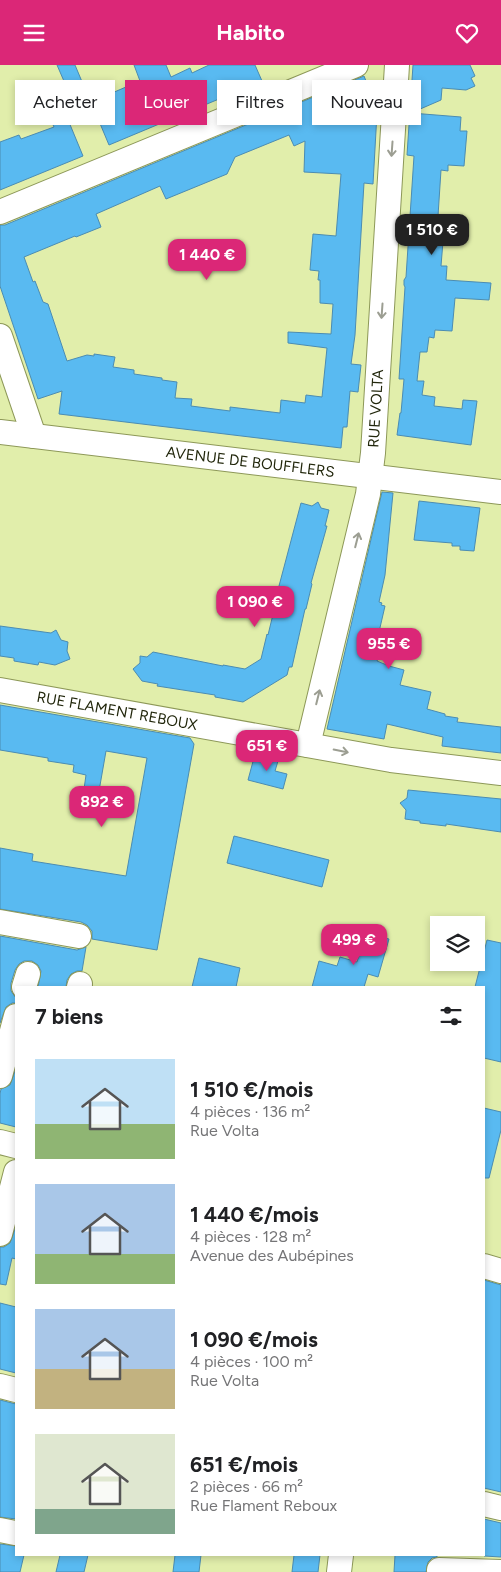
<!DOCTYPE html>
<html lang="fr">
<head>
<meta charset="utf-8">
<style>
  body { margin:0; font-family:Figtree,sans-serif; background:#f6f6f6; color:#202124; height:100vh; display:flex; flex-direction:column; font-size:19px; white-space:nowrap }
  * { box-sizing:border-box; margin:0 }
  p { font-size:16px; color:#757577 }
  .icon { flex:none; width:28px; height:28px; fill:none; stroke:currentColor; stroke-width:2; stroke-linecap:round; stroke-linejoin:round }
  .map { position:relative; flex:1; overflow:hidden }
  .drawer { position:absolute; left:15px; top:921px; width:470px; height:570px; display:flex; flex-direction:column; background:#fff; border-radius:0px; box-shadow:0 2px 8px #0003 }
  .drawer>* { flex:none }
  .top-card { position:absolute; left:15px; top:15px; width:471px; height:45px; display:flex; gap:10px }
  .tools { position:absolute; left:430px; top:851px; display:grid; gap:10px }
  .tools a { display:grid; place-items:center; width:55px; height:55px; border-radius:0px; background:#fff; box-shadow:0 2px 8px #0003; font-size:25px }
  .price { position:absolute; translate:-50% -42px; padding:0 11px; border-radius:10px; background:#db2777; color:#fff; font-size:16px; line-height:32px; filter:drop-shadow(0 1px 2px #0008) }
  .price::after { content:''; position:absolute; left:50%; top:30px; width:15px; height:11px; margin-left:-8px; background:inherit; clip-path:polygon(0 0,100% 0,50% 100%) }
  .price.active { background:#222; color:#fff }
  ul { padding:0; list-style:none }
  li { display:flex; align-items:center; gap:15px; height:125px; padding:0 20px }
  li span { display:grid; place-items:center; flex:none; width:140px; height:100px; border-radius:0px; color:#555 }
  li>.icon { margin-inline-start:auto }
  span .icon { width:60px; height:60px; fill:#fffc; stroke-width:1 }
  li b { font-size:21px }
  h2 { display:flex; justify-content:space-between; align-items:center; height:60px; padding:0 20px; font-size:21px }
  .chip { padding:0 18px; border-radius:0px; background:#fff; box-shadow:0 2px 8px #0003; font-size:18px; line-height:45px }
  .chip.active { background:#db2777; color:#fff }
  header { display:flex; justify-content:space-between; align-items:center; height:65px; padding:0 20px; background:#db2777; color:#fff; font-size:22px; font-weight:700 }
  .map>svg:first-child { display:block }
  .building { fill:#59baf1; stroke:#4b8cb2; fill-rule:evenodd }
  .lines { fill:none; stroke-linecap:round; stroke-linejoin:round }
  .minor-casing { stroke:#8d9858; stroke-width:26 }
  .minor { stroke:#fff; stroke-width:24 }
  .oneway { stroke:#9c9e92 }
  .labels { text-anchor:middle; stroke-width:4; stroke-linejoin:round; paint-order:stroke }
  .street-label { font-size:15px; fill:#22270c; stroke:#fff }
</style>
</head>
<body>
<header><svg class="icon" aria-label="menu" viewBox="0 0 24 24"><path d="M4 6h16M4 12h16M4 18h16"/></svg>Habito<svg class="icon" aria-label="heart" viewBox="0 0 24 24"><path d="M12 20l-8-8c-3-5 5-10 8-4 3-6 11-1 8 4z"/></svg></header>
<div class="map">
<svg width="501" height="1507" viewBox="0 0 501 1507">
  <rect width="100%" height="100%" fill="#e1eeab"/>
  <g class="building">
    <path d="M57,0H75L88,31L73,37Z"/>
    <path d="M134,0H166L171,12L190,3L192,8L209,0H255L262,16L109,80L91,37L140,16Z"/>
    <path d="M413,0H470L475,11L471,13L475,21L466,25L442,23L441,35L411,48L461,52L460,66H467L464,101L448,100V106L441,105L438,151L445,152L441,201H447L446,215L491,218L489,235L455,233L452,266L435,265L434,273L429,272L427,287H420L417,316H424L422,330L435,332L434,341L462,344L463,335L477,336L471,380L397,370L400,348H401L404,314H399L405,222L404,220V215L406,212L414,91L407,90Z"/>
    <path d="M364,11L372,31H371L377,48L373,119L364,118L355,270L351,299L361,300L358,327L350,326L347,362H343L341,383L59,349L62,326L38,334L0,221V160H5ZM289,70L294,81L305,76L304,107L341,109L336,171L313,169L310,205L319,206L318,215H320V238L333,239L331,269L288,267V278L327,283L322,332L306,330L305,338L281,335L280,348L230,342V346L191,341L192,334L175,333L177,317L162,315V313L134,309V305L113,302L115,292L94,289V291L87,290L67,296L48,239L43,237L35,216L33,217L24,192L75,171L76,172L101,162L96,149L160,121L166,134L227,109L235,92Z"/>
    <path d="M64,45L83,91L0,125V77L19,70L21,74L54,62L49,51Z"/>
    <path d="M382,427L393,428L385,510L379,537L382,538L381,540L385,541L376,580H378L377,586L380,587L377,596L389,601L404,605L400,620L431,627L427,644L445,649V651L458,653L457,657L501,662V688L442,681L443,672L387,659L384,674L327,664Z"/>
    <path d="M419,436L480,443L474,486L460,485V481H452V478L414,475Z"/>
    <path d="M318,437L321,443L329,445L325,461H327L311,518L312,519L306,544H305L292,602H289L287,610L243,637L215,632V630L157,621L158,619L142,616L133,604L140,598V591L147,592L153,587L223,601V600L245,604L261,594L267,569L268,570L276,537L275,536L301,438L312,441Z"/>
    <path d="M0,561L51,568L56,565L61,575L68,577L67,586L70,594L55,600L39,597L38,600L14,596V593L0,591Z"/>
    <path d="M0,640L190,673L194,679L157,885L92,874V866L87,860L81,857L0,844V783L33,789L32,796L126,811L147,693L106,686L99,726L84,724L86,710L73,707L74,700L48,696V693L0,685Z"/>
    <path d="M255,689L278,696L275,706L287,709L283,724L248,715Z"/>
    <path d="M408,725L501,734V767L446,759V761L420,758V756L405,754L406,745L400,738L407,733Z"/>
    <path d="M234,771L329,795L322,822L227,798Z"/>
    <path d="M366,868L389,874L378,912L368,909L364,922H312L319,896L337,901L340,892L357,897Z"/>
    <path d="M0,871L77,885L86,882L82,906H77L71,909L67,915L66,922H38L41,906L38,900L32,896H24L19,899L15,905L11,918V926L16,933V938H12L6,942L0,958Z"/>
    <path d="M487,875L501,878V997L484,993V922H475Z"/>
    <path d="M199,893L240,903L236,922H192Z"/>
    <path d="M16,1003V1062L0,1058V1029L1,1024L10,1020Z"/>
    <path d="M484,1043L501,1047V1065L489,1113H484Z"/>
    <path d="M16,1161V1194L12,1193L6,1220L0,1219V1182H4L10,1178Z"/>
    <path d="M484,1215L501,1220V1427L484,1423Z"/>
    <path d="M0,1238L16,1242V1308L0,1304Z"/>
    <path d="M0,1335L16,1339V1454L0,1452Z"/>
    <path d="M484,1454L501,1458V1492L484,1491Z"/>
    <path d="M0,1479L16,1481V1490H24L20,1507H0Z"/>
    <path d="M60,1490H88L84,1507H56Z"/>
    <path d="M175,1490H201L199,1507H173Z"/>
    <path d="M294,1490H320L318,1507H292Z"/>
    <path d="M395,1490H437V1492L432,1493L428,1497L426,1507H394Z"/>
  </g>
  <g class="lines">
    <defs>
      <g id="minor">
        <path d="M0,147L356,0"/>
        <path d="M0,271L34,371"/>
        <path id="s1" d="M0,367L501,427"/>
        <path id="s2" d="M0,625L391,695L501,708"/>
        <path id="s3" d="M308,680L368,429L373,388L397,0"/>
        <path d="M0,857L79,871"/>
        <path d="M24,922L28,909"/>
        <path d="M79,922L80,919"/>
        <path d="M0,1011L16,951"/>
        <path d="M0,1077L16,1081"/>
        <path d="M0,1169L16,1107"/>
        <path d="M484,1201L501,1206"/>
        <path d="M0,1321L16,1325"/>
        <path d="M484,1439L501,1443"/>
        <path d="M0,1465L15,1468"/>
        <path d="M439,1505L501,1507"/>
        <path d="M339,1507L341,1490"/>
      </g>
    </defs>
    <use href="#minor" class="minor-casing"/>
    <use href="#minor" class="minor"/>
  </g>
  <defs><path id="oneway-shaft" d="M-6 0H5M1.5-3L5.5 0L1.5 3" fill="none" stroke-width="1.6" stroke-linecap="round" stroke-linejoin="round" transform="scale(1.25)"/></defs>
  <g class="oneway">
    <use href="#oneway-shaft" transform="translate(392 84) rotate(94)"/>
    <use href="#oneway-shaft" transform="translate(382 246) rotate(94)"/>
    <use href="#oneway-shaft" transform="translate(357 475) rotate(-76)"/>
    <use href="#oneway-shaft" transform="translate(318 632) rotate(-76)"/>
    <use href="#oneway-shaft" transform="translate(341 686) rotate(11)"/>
  </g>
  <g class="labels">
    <g class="street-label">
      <text dy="5" stroke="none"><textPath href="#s3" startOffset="344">RUE VOLTA</textPath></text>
      <text dy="5" stroke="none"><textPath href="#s1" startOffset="252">AVENUE DE BOUFFLERS</textPath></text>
      <text dy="5" stroke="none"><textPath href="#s2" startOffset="119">RUE FLAMENT REBOUX</textPath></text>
    </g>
  </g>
</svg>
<div class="tools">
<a><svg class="icon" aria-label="layers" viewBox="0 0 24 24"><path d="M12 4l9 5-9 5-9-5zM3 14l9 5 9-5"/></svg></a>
</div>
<b class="price active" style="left:432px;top:191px">1 510 €</b>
<b class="price" style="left:207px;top:216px">1 440 €</b>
<b class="price" style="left:255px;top:563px">1 090 €</b>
<b class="price" style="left:389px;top:605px">955 €</b>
<b class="price" style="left:267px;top:707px">651 €</b>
<b class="price" style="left:102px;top:763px">892 €</b>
<b class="price" style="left:354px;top:901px">499 €</b>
<div class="top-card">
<a class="chip">Acheter</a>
<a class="chip active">Louer</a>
<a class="chip">Filtres</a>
<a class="chip">Nouveau</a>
</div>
<section class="drawer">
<h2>7 biens<svg class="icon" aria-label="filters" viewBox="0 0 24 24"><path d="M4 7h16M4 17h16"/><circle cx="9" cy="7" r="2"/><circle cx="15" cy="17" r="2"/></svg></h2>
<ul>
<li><span style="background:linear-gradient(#bfe0f5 65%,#8fb573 0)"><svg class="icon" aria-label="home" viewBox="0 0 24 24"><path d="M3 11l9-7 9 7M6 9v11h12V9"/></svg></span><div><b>1 510 €/mois</b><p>4 pièces · 136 m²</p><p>Rue Volta</p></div></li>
<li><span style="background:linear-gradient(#a9c7e8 70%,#8fb573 0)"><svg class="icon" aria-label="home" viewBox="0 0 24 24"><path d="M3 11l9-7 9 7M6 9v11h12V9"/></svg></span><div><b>1 440 €/mois</b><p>4 pièces · 128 m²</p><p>Avenue des Aubépines</p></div></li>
<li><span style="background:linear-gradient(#a9c7e8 60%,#c2b280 0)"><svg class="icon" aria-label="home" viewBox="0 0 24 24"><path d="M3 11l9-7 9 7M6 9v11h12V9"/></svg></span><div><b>1 090 €/mois</b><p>4 pièces · 100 m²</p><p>Rue Volta</p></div></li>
<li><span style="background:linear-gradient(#dfe7d0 75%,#7fa58c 0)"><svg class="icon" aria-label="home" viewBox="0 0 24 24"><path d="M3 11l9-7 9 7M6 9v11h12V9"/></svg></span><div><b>651 €/mois</b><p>2 pièces · 66 m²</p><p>Rue Flament Reboux</p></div></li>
</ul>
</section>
</div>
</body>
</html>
